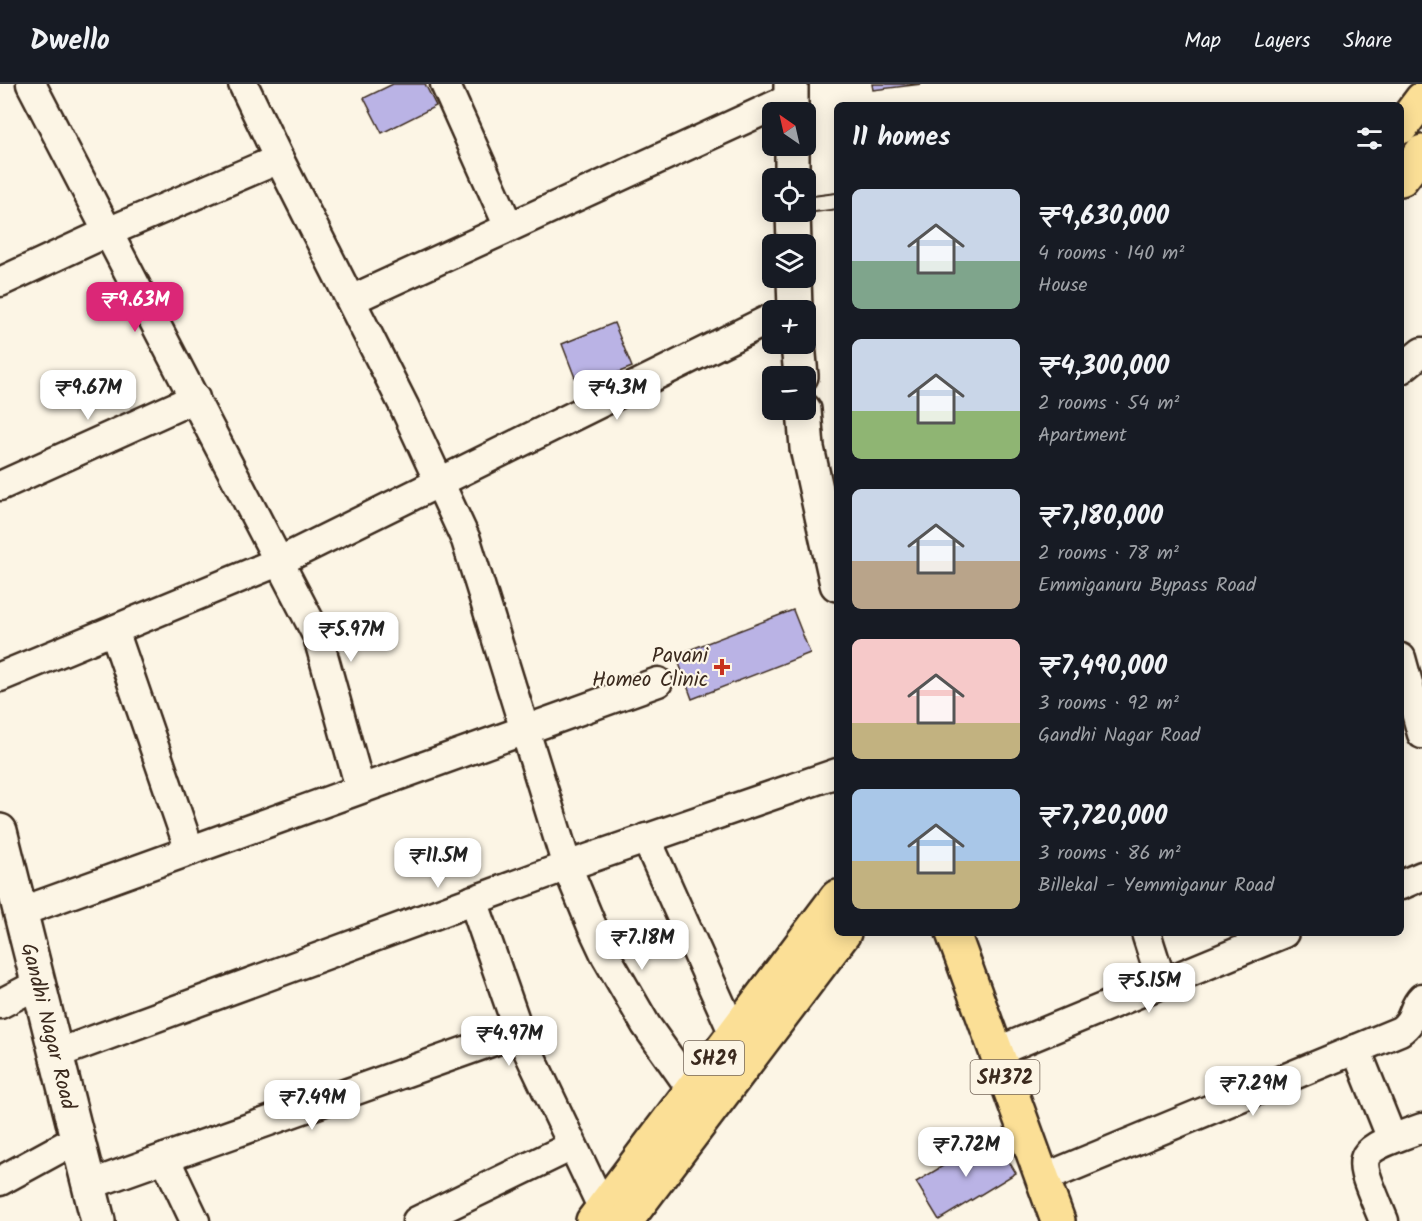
<!DOCTYPE html>
<html lang="en">
<head>
<meta charset="utf-8">
<style>
  body { margin:0; font-family:Kalam,sans-serif; background:#20242c; color:#f1f3f6; height:100vh; display:flex; flex-direction:column; font-size:22px; white-space:nowrap }
  * { box-sizing:border-box; margin:0 }
  p { font-size:20px; color:#9ea1a6 }
  .icon { flex:none; width:33px; height:33px; fill:none; stroke:currentColor; stroke-width:2; stroke-linecap:round; stroke-linejoin:round }
  .map { position:relative; flex:1; overflow:hidden }
  .drawer { position:absolute; left:834px; top:18px; width:570px; height:834px; display:flex; flex-direction:column; background:#171b24; border-radius:9px; box-shadow:0 3px 15px #0003 }
  .drawer>* { flex:none }
  .needle { width:39px; rotate:326deg }
  .buttons { position:absolute; left:762px; top:18px; display:grid; gap:12px }
  .buttons a { display:grid; place-items:center; width:54px; height:54px; border-radius:9px; background:#171b24; box-shadow:0 3px 15px #0003; font-size:30px }
  .price { position:absolute; translate:-50% -51px; padding:0 14px; border-radius:12px; background:#fff; color:#222; font-size:20px; line-height:39px; filter:drop-shadow(0 2px 3px #0008) }
  .price::after { content:''; position:absolute; left:50%; top:36px; width:18px; height:14px; margin-left:-9px; background:inherit; clip-path:polygon(0 0,100% 0,50% 100%) }
  .price.on { background:#db2777; color:#fff }
  ul { padding:0; list-style:none }
  li { display:flex; align-items:center; gap:18px; height:150px; padding:0 18px }
  li span { display:grid; place-items:center; flex:none; width:168px; height:120px; border-radius:9px; color:#555 }
  li>.icon { margin-inline-start:auto }
  span .icon { width:72px; height:72px; fill:#fffc; stroke-width:1 }
  li b { font-size:26px }
  h2 { display:flex; justify-content:space-between; align-items:center; height:72px; padding:0 18px; font-size:26px }
  header { display:flex; align-items:center; gap:36px; box-sizing:border-box; height:84px; padding:0 30px; background:#171b24; border-bottom:2px solid #363941 }
  header strong { font-size:28px }
  nav { display:flex; gap:33px; margin-inline-start:auto; font-size:21px }
  .map>svg:first-child { display:block }
  .building { fill:#bab3e5; stroke:#3b2a1e; stroke-width:1.5 }
  .lines { fill:none; stroke-linecap:round; stroke-linejoin:round }
  .lane-casing { stroke:#3b2a1e; stroke-width:18 }
  .street-casing { stroke:#3b2a1e; stroke-width:33 }
  .secondary-casing { stroke:#3b2a1e; stroke-width:38 }
  .primary-casing { stroke:#3b2a1e; stroke-width:38 }
  .lane { stroke:#fcf5e5; stroke-width:14 }
  .street { stroke:#fcf5e5; stroke-width:28 }
  .secondary { stroke:#fcf5e5; stroke-width:33 }
  .primary { stroke:#fbdf96; stroke-width:33 }
  .poi-dot { fill:#c8321e; stroke:#fcf5e5; stroke-width:2 }
  .labels { text-anchor:middle; stroke-width:4.5; stroke-linejoin:round; paint-order:stroke }
  .shield { fill:#fcf5e5; stroke:#75675a; stroke-width:1.5 }
  .shield-label { font-size:20px; font-weight:bold; fill:#3b2a1e }
  .poi-label { font-size:21px; fill:#3b2a1e; stroke:#fcf5e5; text-anchor:end }
  .street-label { font-size:21px; fill:#3b2a1e; stroke:#fcf5e5 }
</style>
</head>
<body>
<header>
<strong>Dwello</strong>
<nav><a>Map</a><a>Layers</a><a>Share</a></nav>
</header>
<div class="map">
<svg width="1422" height="1137" viewBox="0 0 1422 1137">
  <rect width="100%" height="100%" fill="#fcf5e5"/>
  <filter id="ink" filterUnits="userSpaceOnUse"><feTurbulence type="fractalNoise" baseFrequency=".0167" numOctaves="2"/><feDisplacementMap in="SourceGraphic" scale="12" xChannelSelector="R" yChannelSelector="G"/><feConvolveMatrix kernelMatrix="1 2 1 2 8 2 1 2 1" color-interpolation-filters="sRGB"/></filter>
  <g filter="url(#ink)">
    <g class="building">
      <path d="M393,0H425L436,22L382,49L364,14Z"/>
      <path d="M872,0H922L873,6Z"/>
      <path d="M614,239L632,283L579,304L562,260Z"/>
      <path d="M793,526L810,569L692,615L676,571Z"/>
      <path d="M993,1052L1016,1089L939,1136L916,1098Z"/>
    </g>
    <g class="lines">
      <defs>
        <path id="lane" d="M806,121L837,117"/>
        <g id="street">
          <path d="M31,0L318,553L360,704"/>
          <path d="M243,0L279,75"/>
          <path d="M445,0L509,143"/>
          <path d="M0,198L108,148L279,75L404,322L466,456L567,782L591,840L606,872L646,941L692,1006"/>
          <path d="M351,216L791,14"/>
          <path d="M1401,285L1422,268"/>
          <path d="M0,402L195,314"/>
          <path d="M114,546L190,767"/>
          <path d="M1401,574L1422,650"/>
          <path d="M0,593L280,477L772,234"/>
          <path d="M646,754L733,948"/>
          <path d="M1401,801L1422,792"/>
          <path d="M473,816L519,948L603,1125"/>
          <path d="M20,828L658,598"/>
          <path d="M1146,849L1162,899"/>
          <path d="M0,920L38,900"/>
          <path d="M1356,965L1392,1055"/>
          <path d="M996,968L1284,849"/>
          <path d="M56,970L567,782L837,689"/>
          <path d="M165,1074L195,1137"/>
          <path d="M1042,1095L1400,947C1416,936 1411,925 1422,914"/>
          <path d="M0,1097L77,1055"/>
          <path d="M89,1101L519,948"/>
          <path d="M417,1137L572,1062"/>
          <path d="M1384,1137C1356,1068 1349,1070 1422,1044"/>
        </g>
        <g id="secondary">
          <path d="M791,28V0"/>
          <path d="M792,62V94"/>
          <path d="M793,128L794,160"/>
          <path d="M794,194L795,226"/>
          <path d="M798,260L801,292"/>
          <path d="M804,326L807,364L837,500"/>
          <path d="M0,747L98,1137"/>
        </g>
        <g id="primary">
          <path d="M1401,43L1422,15"/>
          <path d="M1401,95L1422,68"/>
          <path d="M953,849L1058,1137"/>
          <path d="M593,1137L837,813"/>
          <path d="M626,1137L844,849"/>
        </g>
      </defs>
      <use href="#lane" class="lane-casing"/>
      <use href="#street" class="street-casing"/>
      <use href="#secondary" class="secondary-casing"/>
      <use href="#primary" class="primary-casing"/>
      <use href="#lane" class="lane"/>
      <use href="#street" class="street"/>
      <use href="#secondary" class="secondary"/>
      <use href="#primary" class="primary"/>
    </g>
  </g>
  <path class="poi-dot" d="M719 574h6v6h6v6h-6v6h-6v-6h-6v-6h6z"/>
  <g class="labels">
    <g class="shield">
      <rect x="684" y="957" width="60" height="34" rx="4.5"/>
      <rect x="970.5" y="976" width="69" height="34" rx="4.5"/>
    </g>
    <g class="shield-label">
      <text x="714" y="981">SH29</text>
      <text x="1005" y="1000">SH372</text>
    </g>
    <g class="poi-label">
      <text x="708" y="578">Pavani<tspan x="708" dy="24">Homeo Clinic</tspan></text>
    </g>
    <g class="street-label">
      <text transform="translate(49 942) rotate(76)" y="7">Gandhi Nagar Road</text>
    </g>
  </g>
</svg>
<div class="buttons">
<a><svg class="needle" viewBox="-14 -14 28 28"><path d="M0-13l5 13h-10z" fill="#e53935"/><path d="M0 13l5-13h-10z" fill="#9ea1a6"/></svg></a>
<a><svg class="icon" aria-label="locate" viewBox="0 0 24 24"><circle cx="12" cy="12" r="6"/><path d="M12 2v4M12 18v4M2 12h4M18 12h4"/></svg></a>
<a><svg class="icon" aria-label="layers" viewBox="0 0 24 24"><path d="M12 4l9 5-9 5-9-5zM3 14l9 5 9-5"/></svg></a>
<a>+</a>
<a>−</a>
</div>
<b class="price on" style="left:135px;top:249px">₹9.63M</b>
<b class="price" style="left:88px;top:337px">₹9.67M</b>
<b class="price" style="left:617px;top:337px">₹4.3M</b>
<b class="price" style="left:351px;top:579px">₹5.97M</b>
<b class="price" style="left:438px;top:805px">₹11.5M</b>
<b class="price" style="left:642px;top:887px">₹7.18M</b>
<b class="price" style="left:1149px;top:930px">₹5.15M</b>
<b class="price" style="left:509px;top:983px">₹4.97M</b>
<b class="price" style="left:1253px;top:1033px">₹7.29M</b>
<b class="price" style="left:312px;top:1047px">₹7.49M</b>
<b class="price" style="left:966px;top:1094px">₹7.72M</b>
<section class="drawer">
<h2>11 homes<svg class="icon" aria-label="filters" viewBox="0 0 24 24"><path d="M4 7h16M4 17h16"/><circle cx="9" cy="7" r="2"/><circle cx="15" cy="17" r="2"/></svg></h2>
<ul>
<li><span style="background:linear-gradient(#c9d6e8 60%,#7fa58c 0)"><svg class="icon" aria-label="home" viewBox="0 0 24 24"><path d="M3 11l9-7 9 7M6 9v11h12V9"/></svg></span><div><b>₹9,630,000</b><p>4 rooms · 140 m²</p><p>House</p></div></li>
<li><span style="background:linear-gradient(#c9d6e8 60%,#8fb573 0)"><svg class="icon" aria-label="home" viewBox="0 0 24 24"><path d="M3 11l9-7 9 7M6 9v11h12V9"/></svg></span><div><b>₹4,300,000</b><p>2 rooms · 54 m²</p><p>Apartment</p></div></li>
<li><span style="background:linear-gradient(#c9d6e8 60%,#b9a48a 0)"><svg class="icon" aria-label="home" viewBox="0 0 24 24"><path d="M3 11l9-7 9 7M6 9v11h12V9"/></svg></span><div><b>₹7,180,000</b><p>2 rooms · 78 m²</p><p>Emmiganuru Bypass Road</p></div></li>
<li><span style="background:linear-gradient(#f6c9c9 70%,#c2b280 0)"><svg class="icon" aria-label="home" viewBox="0 0 24 24"><path d="M3 11l9-7 9 7M6 9v11h12V9"/></svg></span><div><b>₹7,490,000</b><p>3 rooms · 92 m²</p><p>Gandhi Nagar Road</p></div></li>
<li><span style="background:linear-gradient(#a9c7e8 60%,#c2b280 0)"><svg class="icon" aria-label="home" viewBox="0 0 24 24"><path d="M3 11l9-7 9 7M6 9v11h12V9"/></svg></span><div><b>₹7,720,000</b><p>3 rooms · 86 m²</p><p>Billekal - Yemmiganur Road</p></div></li>
</ul>
</section>
</div>
</body>
</html>
